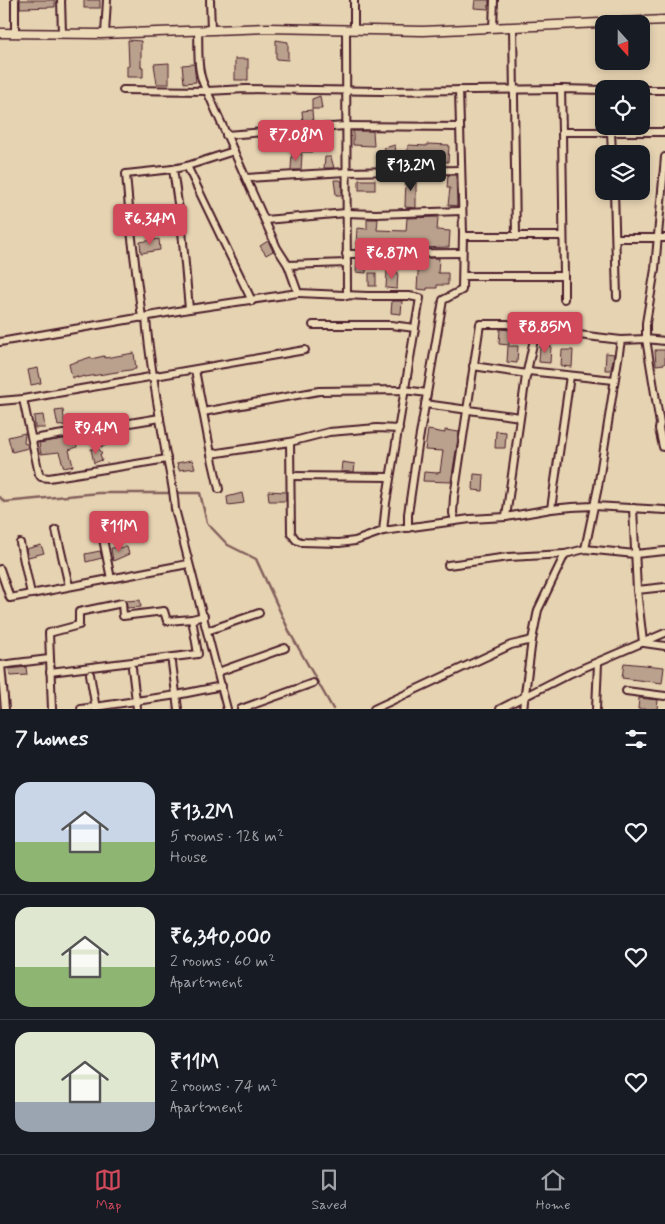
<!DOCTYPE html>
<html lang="en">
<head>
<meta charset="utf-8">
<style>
  body { margin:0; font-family:Mynerve,sans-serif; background:#20242c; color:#f1f3f6; height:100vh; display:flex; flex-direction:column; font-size:19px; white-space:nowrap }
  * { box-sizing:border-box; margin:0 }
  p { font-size:16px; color:#9ea1a6 }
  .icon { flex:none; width:28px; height:28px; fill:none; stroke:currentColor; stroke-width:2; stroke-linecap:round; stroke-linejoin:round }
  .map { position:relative; height:709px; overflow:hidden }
  .panel { display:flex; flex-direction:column; background:#171b24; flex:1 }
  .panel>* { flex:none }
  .needle { width:32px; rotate:159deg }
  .buttons { position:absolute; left:595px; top:15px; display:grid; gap:10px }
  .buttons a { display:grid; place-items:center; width:55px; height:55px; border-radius:10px; background:#171b24; box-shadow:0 2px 8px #0003; font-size:25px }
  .price { position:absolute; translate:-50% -42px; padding:0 11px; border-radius:5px; background:#d1495b; color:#fff; font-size:16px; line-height:32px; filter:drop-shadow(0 1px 2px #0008) }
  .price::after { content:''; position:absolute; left:50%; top:30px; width:15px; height:11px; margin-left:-8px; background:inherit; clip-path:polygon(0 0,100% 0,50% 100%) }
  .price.current { background:#222; color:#fff }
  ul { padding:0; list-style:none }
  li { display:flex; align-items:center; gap:15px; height:125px; padding:0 15px }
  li+li { border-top:1px solid #363941 }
  li span { display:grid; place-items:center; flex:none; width:140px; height:100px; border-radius:15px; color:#555 }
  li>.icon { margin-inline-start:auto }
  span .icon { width:60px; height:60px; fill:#fffc; stroke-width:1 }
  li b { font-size:21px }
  h2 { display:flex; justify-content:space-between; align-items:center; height:60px; padding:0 15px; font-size:21px }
  .dock { display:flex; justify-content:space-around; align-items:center; height:70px; border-top:1px solid #363941; background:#171b24; font-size:14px; color:#9ea1a6 }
  .dock a { display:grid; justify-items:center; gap:2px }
  .dock .current { color:#d1495b }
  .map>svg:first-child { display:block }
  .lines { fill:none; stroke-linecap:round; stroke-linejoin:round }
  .stream { stroke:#83605c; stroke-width:2.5 }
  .building { fill:#baa18d; stroke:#4a1f2b }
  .minor-casing { stroke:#4a1f2b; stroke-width:10 }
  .tertiary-casing { stroke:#4a1f2b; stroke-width:11 }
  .minor { stroke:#eddbb8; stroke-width:6 }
  .tertiary { stroke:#eddbb8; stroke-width:8 }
</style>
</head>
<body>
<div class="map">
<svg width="665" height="709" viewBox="0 0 665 709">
  <rect width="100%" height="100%" fill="#e6d3b2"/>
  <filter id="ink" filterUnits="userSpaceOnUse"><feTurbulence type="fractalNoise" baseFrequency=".02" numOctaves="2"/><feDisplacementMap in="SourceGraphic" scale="10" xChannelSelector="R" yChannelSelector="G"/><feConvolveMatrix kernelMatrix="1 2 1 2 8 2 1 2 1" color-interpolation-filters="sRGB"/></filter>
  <g filter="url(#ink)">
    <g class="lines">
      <path class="stream" d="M0,497L4,502L99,493H200L207,523L228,545L256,559L290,633L333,709"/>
    </g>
    <g class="building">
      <path d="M20,0H55V7L20,8Z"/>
      <rect x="84" y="0" width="16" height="8"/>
      <path d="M475,0H489V9L474,8Z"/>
      <path d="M128,40L141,41V67H143V77H127V66H129Z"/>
      <path d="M276,40L288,42V60L276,59Z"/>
      <rect x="235" y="59" width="13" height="21"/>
      <path d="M169,63V84H157L154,64Z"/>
      <path d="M194,64L196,82L184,83L182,65Z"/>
      <path d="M320,96L322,109H312V99Z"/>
      <path d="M312,110L313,123L303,124L302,111Z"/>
      <path d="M353,131H373L374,146L353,145Z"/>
      <path d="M303,135L313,136L312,152H301Z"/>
      <path d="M427,144L449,145L448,162L417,160V166H407L408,145L427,146Z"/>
      <path d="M395,145L397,164L384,163V148Z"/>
      <path d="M292,153L302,154L301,170H291Z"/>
      <path d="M325,157H331L334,168H324Z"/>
      <path d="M448,175H456L457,206L448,205L450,188H447Z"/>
      <path d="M406,176H416V208L405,207Z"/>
      <path d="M334,180H340L342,182V195H336Z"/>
      <rect x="359" y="180" width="16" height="10"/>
      <path d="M438,217L437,230L450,231L449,247L419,248L368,246V249H358V245H356L357,228L367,229V219H378L377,230L406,231L407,218Z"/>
      <path d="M159,239L160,250L141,253L140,242Z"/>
      <path d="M268,241L273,251L266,255L260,246Z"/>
      <path d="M419,258H439L438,273H448V285H437V288H427V290L417,289Z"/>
      <path d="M357,259H367L366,273L356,272Z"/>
      <path d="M387,271L398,272L397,289L386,288Z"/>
      <rect x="369" y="273" width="7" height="13"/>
      <path d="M392,301H402L401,314L391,313Z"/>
      <path d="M500,329L510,330L509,345L499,344Z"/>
      <path d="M508,346H518L517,363L507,362Z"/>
      <path d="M540,346H551L550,363L539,362Z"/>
      <path d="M562,350H573L572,367L561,366Z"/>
      <path d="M655,350H665V364L656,365Z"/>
      <path d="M134,353L136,369L85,377V376L77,378V376L72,378L69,364L91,357V359L104,356L105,358Z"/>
      <path d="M606,353L614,354L611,370H605Z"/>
      <path d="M38,368L41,383L31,385L28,370Z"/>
      <path d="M63,410L65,425L58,426L55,411Z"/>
      <path d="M43,415L45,428H35L34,416Z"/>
      <path d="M428,430L445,433V430L459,432L451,482L423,481L424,472L438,473L439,471L440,472L443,451L425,450Z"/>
      <path d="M496,431L506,432L505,448H495Z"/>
      <path d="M108,432L112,443L101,447L97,434Z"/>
      <path d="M25,433L24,443L27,444L28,448L12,452L8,437Z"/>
      <path d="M75,437L77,447L69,450L73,466L64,468L59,452L41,454L39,443Z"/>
      <path d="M98,448L102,453L100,454L102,460L94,463L91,449Z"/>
      <path d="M192,460L195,468L179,470L177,463Z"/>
      <path d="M342,462L355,464L354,472H341Z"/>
      <path d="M474,474L484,475L483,491L473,490Z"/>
      <path d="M268,491L286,492V501H269Z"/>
      <path d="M242,493L244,503L228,505L227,497Z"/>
      <path d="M41,545L44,553L28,557L26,549Z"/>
      <path d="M127,547L129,554L113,561L111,548Z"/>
      <path d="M100,551L102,558L86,562L85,554Z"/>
      <path d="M140,600L141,607L127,608L126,601Z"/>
      <path d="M624,663L664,667L662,683L622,678Z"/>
      <path d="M26,667L27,675L10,676L9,669Z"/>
      <path d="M639,698L658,700L657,709H638Z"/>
    </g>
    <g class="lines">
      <defs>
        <g id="minor">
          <path d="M61,0L62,33"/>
          <path d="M210,0L211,30"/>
          <path d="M354,0V30"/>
          <path d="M513,27L516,237"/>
          <path d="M493,28L494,0"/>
          <path d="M346,30L347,296"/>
          <path d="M198,31C199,52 196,73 207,91L277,248L288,265L298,293L367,296H409L420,298L386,503L383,531"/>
          <path d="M15,33V0"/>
          <path d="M105,34L107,0"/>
          <path d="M123,90L207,91L246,89L381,91L561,89"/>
          <path d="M459,90L463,233L465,236H563"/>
          <path d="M604,90L561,89L562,132H665"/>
          <path d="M641,90H665"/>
          <path d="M611,132L612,154"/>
          <path d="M226,135L345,126L460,127"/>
          <path d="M234,151L187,166L252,301"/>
          <path d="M665,157L655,269L646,323V339L665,341"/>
          <path d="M187,166L173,169L182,231L189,309"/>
          <path d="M246,178L346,172L461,170"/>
          <path d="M614,191L617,297"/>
          <path d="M265,220L346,213L376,214L461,211"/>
          <path d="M616,238H665"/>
          <path d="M346,254L462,253"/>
          <path d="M288,265L347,263"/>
          <path d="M463,276H564L562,132"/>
          <path d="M564,276V299"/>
          <path d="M146,317C149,361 158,405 165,449C169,470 174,488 175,509L227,709"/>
          <path d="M142,318L131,231L126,174L173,169"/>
          <path d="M313,325H391L415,328"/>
          <path d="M0,342L189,309L298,293"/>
          <path d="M473,366L527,374"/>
          <path d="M195,370L211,454L290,442L329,432L377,428L399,429"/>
          <path d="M528,371L614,380"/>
          <path d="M23,399L39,474L41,477L49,478L167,459"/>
          <path d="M0,401L23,399L305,350"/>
          <path d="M425,404L520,417"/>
          <path d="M203,412L319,391L404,390L427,393"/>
          <path d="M33,439L160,418"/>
          <path d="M290,442L291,533L296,540L301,542L339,543L355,541L383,531L470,519L506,517L551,509L572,507L594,506L665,510"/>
          <path d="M211,454L219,489"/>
          <path d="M291,476L390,477"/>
          <path d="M633,508L637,590L643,642"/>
          <path d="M551,509L570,376"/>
          <path d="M506,517L526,376L536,330"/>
          <path d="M455,521L453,513L454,497L480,324H507L536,330L621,340"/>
          <path d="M408,528V514L417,452L443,300L462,290L463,233"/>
          <path d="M101,529L111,579"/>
          <path d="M56,530L69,586"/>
          <path d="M20,543L31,594"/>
          <path d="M585,549L598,487L621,340L646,339L660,424L659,429L663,447H665"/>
          <path d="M448,565L509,557L565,554"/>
          <path d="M0,569L10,598L188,564"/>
          <path d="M637,590L665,587"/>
          <path d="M207,631L259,613"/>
          <path d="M644,643L665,646"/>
          <path d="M172,663L178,709"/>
          <path d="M0,665L49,659"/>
          <path d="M1,665L5,709"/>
          <path d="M132,668L137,709"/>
          <path d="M50,672L198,654L192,619"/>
          <path d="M218,672L285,648"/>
          <path d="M90,674L96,709"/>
          <path d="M626,691L665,696"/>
          <path d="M52,709L49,633L79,625V612L122,603L123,616L164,611L167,621L192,619L204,616"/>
          <path d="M81,709L177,695L222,686"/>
          <path d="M241,709L313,683"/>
          <path d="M374,709L511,645L532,640"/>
          <path d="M500,709L569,674L665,633"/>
          <path d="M523,709L532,640L538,610L565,554L585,549L635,554L665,551"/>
          <path d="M596,709L598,663"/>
        </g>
        <path id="tertiary" d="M0,33L101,34L267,28L423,31L665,20"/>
      </defs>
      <use href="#minor" class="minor-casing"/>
      <use href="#tertiary" class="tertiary-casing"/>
      <use href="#minor" class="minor"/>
      <use href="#tertiary" class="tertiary"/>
    </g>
  </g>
</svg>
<div class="buttons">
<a><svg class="needle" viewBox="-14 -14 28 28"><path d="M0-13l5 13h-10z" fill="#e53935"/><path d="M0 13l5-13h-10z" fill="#9ea1a6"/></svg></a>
<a><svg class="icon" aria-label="locate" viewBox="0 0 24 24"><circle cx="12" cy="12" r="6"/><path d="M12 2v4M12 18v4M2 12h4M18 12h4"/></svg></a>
<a><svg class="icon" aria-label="layers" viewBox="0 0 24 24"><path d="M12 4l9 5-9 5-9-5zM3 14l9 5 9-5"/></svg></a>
</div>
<b class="price" style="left:296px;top:162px">₹7.08M</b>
<b class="price current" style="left:411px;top:192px">₹13.2M</b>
<b class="price" style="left:150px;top:246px">₹6.34M</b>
<b class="price" style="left:392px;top:280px">₹6.87M</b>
<b class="price" style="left:545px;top:354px">₹8.85M</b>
<b class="price" style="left:96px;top:455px">₹9.4M</b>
<b class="price" style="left:119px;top:553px">₹11M</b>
</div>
<section class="panel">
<h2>7 homes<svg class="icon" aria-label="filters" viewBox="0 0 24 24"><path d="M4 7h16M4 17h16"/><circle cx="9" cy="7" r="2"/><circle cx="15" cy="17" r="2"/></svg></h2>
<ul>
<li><span style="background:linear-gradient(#c9d6e8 60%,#8fb573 0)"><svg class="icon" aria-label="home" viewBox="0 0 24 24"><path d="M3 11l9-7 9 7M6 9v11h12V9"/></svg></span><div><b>₹13.2M</b><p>5 rooms · 128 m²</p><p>House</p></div><svg class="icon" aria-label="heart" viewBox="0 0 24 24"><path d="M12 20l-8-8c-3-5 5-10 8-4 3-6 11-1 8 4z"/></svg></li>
<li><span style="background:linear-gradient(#dfe7d0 60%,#8fb573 0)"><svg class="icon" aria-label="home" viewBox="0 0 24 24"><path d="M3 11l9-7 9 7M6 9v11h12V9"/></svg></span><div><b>₹6,340,000</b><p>2 rooms · 60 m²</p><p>Apartment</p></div><svg class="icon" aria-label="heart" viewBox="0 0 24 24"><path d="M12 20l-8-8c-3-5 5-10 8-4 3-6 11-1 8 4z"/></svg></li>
<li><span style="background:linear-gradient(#dfe7d0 70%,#9aa5b1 0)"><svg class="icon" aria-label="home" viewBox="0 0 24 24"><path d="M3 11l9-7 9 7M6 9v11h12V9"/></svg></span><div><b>₹11M</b><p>2 rooms · 74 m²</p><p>Apartment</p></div><svg class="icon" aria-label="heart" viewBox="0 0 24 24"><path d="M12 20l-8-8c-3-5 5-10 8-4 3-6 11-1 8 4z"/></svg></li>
</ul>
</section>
<nav class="dock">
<a class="current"><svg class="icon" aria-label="map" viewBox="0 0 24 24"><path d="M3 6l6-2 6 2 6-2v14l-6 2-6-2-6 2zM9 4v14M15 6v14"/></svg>Map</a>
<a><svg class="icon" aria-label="saved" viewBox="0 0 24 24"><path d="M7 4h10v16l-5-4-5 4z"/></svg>Saved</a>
<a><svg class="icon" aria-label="home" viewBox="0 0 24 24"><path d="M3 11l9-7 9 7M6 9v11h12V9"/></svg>Home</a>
</nav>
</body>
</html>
